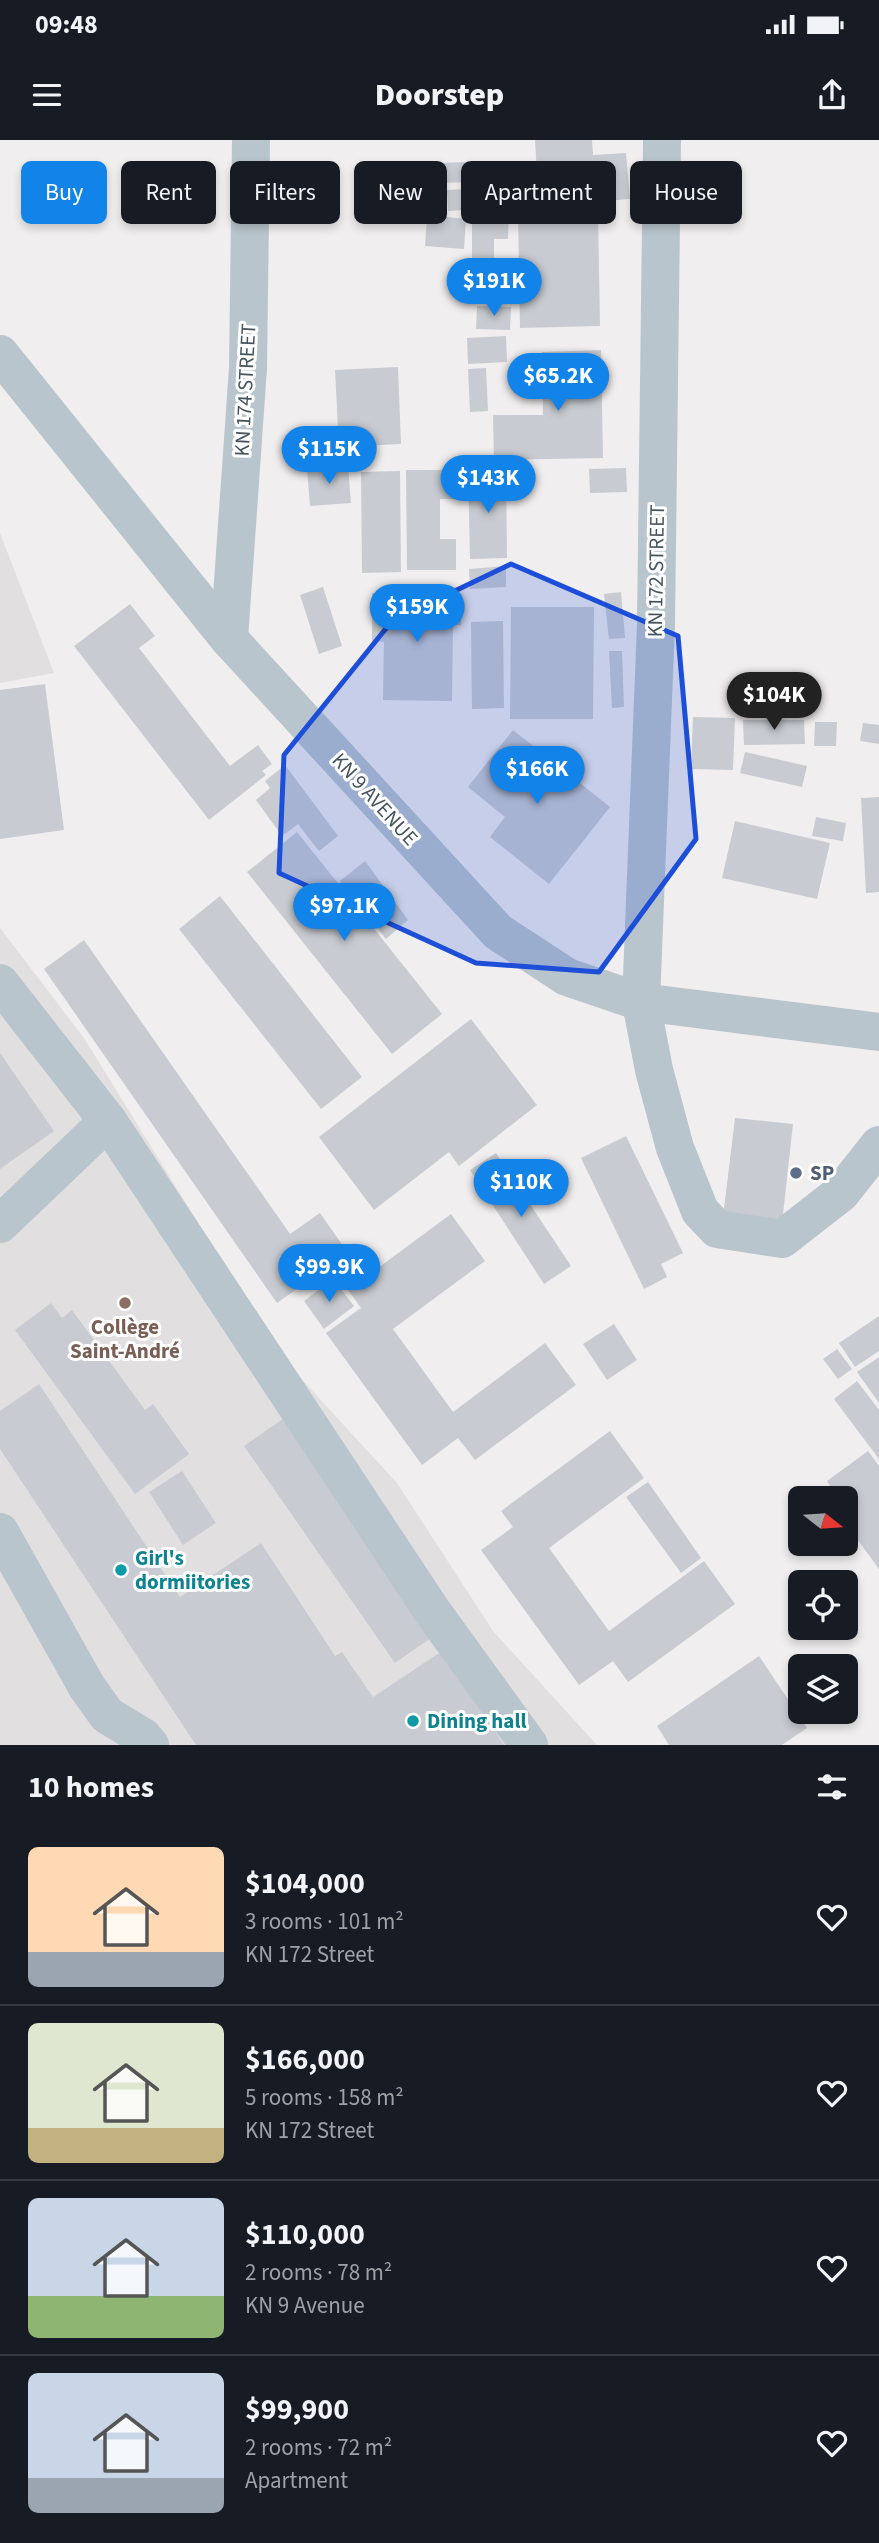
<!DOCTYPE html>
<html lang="en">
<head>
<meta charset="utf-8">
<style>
  body { margin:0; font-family:"Source Sans 3",sans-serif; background:#242831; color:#f1f3f6; height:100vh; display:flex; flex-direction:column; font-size:26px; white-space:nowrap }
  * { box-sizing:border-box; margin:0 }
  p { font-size:23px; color:#9ea1a6 }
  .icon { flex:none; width:38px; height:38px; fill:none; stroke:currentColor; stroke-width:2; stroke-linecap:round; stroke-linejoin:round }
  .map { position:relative; height:1605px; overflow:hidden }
  .sheet { display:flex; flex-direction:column; background:#171b24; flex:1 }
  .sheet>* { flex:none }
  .top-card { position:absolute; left:21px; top:21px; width:838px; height:63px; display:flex; gap:14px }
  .needle { width:46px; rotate:107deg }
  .tools { position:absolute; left:788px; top:1346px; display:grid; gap:14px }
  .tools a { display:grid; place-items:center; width:70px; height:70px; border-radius:10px; background:#171b24; box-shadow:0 4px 10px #0003; font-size:35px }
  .price { position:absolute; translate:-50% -60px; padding:0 16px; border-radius:24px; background:#1183e9; color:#fff; font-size:23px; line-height:46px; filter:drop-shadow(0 2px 4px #0008) }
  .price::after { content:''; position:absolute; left:50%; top:42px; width:21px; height:16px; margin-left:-10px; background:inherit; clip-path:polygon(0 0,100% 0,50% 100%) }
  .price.current { background:#222; color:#fff }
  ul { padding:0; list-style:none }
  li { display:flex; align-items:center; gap:21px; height:175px; padding:0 28px }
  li+li { border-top:2px solid #363941 }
  li span { display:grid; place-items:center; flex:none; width:196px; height:140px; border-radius:10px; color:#555 }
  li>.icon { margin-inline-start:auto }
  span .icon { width:84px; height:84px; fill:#fffc; stroke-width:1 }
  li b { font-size:30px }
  h2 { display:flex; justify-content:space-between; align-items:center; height:84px; padding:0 28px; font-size:30px }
  .chip { padding:0 24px; border-radius:10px; background:#171b24; box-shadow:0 4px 10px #0003; font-size:24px; line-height:63px }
  .chip.current { background:#1183e9; color:#fff }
  .status { display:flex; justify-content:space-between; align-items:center; height:49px; padding:0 35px; background:#171b24; direction:ltr }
  .status svg { height:19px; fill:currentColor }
  header { display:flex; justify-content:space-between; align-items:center; height:91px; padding:0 28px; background:#171b24; font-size:32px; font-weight:800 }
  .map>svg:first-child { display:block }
  .education { fill:#e2dfe1 }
  .building { fill:#c8ccd2 }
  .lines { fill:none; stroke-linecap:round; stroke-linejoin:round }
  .minor { stroke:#b9c5cc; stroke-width:38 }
  .marked { fill:#1d4ed8; fill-opacity:0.2; stroke:#1d4ed8; stroke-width:5; stroke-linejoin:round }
  .service-dot { fill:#5c6f8a; stroke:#fff; stroke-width:2.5 }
  .education-dot { fill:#8d6e63; stroke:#fff; stroke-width:2.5 }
  .culture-dot { fill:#0f9aa8; stroke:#fff; stroke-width:2.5 }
  .labels { text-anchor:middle; stroke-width:6; stroke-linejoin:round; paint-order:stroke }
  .street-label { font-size:21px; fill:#46545d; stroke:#fff }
  .service-label { font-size:21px; font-weight:bold; fill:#4e5e75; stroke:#fff; text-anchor:start }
  .education-label { font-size:21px; font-weight:bold; fill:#785e54; stroke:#fff }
  .culture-label { font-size:21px; font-weight:bold; fill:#0d838f; stroke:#fff; text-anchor:start }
</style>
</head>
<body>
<div class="status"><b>09:48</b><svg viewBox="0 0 49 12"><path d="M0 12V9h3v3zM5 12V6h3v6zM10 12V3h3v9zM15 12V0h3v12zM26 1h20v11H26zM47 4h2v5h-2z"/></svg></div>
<header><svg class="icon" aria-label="menu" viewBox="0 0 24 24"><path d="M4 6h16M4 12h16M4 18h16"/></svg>Doorstep<svg class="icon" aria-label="share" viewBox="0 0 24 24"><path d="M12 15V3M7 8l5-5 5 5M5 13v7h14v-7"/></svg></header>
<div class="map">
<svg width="879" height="1605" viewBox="0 0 879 1605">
  <rect width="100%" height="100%" fill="#f1eeef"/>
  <g class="education">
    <path d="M0,393L54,533L0,543Z"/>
    <path d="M0,788L84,898L205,1094L296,1233L397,1343L493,1491L597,1605H0Z"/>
  </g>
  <g class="building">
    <path d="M535,0H592L593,15L626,13L630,59L539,66Z"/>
    <path d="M466,22L467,42L414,44V24Z"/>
    <path d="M520,23V57H479L478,24Z"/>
    <path d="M464,49L465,70L448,71L447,50Z"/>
    <path d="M472,70H509L508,99H494V125L472,124Z"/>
    <path d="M598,71L600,186L520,188L518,74Z"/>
    <path d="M427,75L466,79L464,109L425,106Z"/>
    <path d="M505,128L506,156L468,159L466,130Z"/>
    <path d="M477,166L511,167L510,190L476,189Z"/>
    <path d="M506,196L507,222L468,224L467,198Z"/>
    <path d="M601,210L603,318L494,320L493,275H543L542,212Z"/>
    <path d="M398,227L401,304L339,307L335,230Z"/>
    <path d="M486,228L488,271L470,272L468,229Z"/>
    <path d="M348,326L351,363L310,366L307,330Z"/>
    <path d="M626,328L627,352L590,353L589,329Z"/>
    <path d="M406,330H456V359H440V399H456V430H407Z"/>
    <path d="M400,331L401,432L362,433L361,332Z"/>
    <path d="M506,331L507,418L470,419L468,332Z"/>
    <path d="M506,426V447L470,449L469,429Z"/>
    <path d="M323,447L342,506L319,514L300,455Z"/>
    <path d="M621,452L625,498L609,499L604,454Z"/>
    <path d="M372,453L462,454L461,485H453L452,561L383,560L384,502L372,501Z"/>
    <path d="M130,464L155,496L139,508L230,626L258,605L272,624L262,631L266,635L209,680L74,506Z"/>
    <path d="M511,467H594L593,579H510Z"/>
    <path d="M503,481L504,568L472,569L471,482Z"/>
    <path d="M609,511H622L624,567L612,568Z"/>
    <path d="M45,544L64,690L0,699V550Z"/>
    <path d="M693,577L735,578L733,630L691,629Z"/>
    <path d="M743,580H804L805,604L744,605Z"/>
    <path d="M815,582H837L836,606H814Z"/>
    <path d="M863,583L879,585V604L860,601Z"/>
    <path d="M513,590L610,667L549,744L490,697L505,677L468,647Z"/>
    <path d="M745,612L807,626L802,647L740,633Z"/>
    <path d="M285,625L338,696L319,711L298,684L282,696L256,660L270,648L265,641Z"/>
    <path d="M879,657V752L866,753L861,658Z"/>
    <path d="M816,677L846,683L843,701L812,696Z"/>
    <path d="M735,681L830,703L817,759L722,738Z"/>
    <path d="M297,692L442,874L392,914L247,732Z"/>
    <path d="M365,721L408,780L386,799L340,741Z"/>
    <path d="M220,756L362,937L321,969L179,789Z"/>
    <path d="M84,800L290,1094L320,1073L348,1113L277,1163L44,829Z"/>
    <path d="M471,879L537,965L459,1026L449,1012L374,1070L319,997Z"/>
    <path d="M0,913L54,991L0,1029Z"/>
    <path d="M735,978L793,984L782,1083L723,1077Z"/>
    <path d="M626,996L683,1113L661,1124L667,1137L644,1149L581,1018Z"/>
    <path d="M496,1013L571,1126L544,1144L470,1030Z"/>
    <path d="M451,1074L485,1121L393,1189L453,1272L545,1203L576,1245L475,1320L458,1298L422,1325L326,1193L361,1168L348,1150Z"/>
    <path d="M333,1139L354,1166L324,1189L304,1161Z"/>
    <path d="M51,1163L62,1178L72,1170L145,1270L153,1264L189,1314L135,1354L15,1190Z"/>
    <path d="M879,1176V1211L855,1227L839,1203Z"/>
    <path d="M614,1184L637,1220L607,1240L583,1204Z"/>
    <path d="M837,1209L852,1229L838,1239L823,1219Z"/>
    <path d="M879,1217V1263L857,1232Z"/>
    <path d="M857,1241L879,1270V1319L834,1259Z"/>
    <path d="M39,1244L180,1457L261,1403L335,1516L342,1512L373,1557L442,1511L504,1605H196L0,1309V1271Z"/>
    <path d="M290,1274L441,1491L395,1523L244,1306Z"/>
    <path d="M610,1291L644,1338L549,1408L609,1491L704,1421L735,1464L628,1542L613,1521L579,1545L481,1410L513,1387L501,1371Z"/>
    <path d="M868,1311L879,1326V1429L852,1392L845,1398V1358H814L830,1346L827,1341Z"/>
    <path d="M182,1331L216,1383L183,1405L149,1352Z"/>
    <path d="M648,1342L701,1418L681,1433L626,1357Z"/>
    <path d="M759,1516L807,1588L782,1605H669L657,1586Z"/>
  </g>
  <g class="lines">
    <g class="minor">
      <path d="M662,0L656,484L641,862L654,930L675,1008L700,1071L717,1089L782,1099L841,1053L879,1005"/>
      <path d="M0,214L229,499L498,792L567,837L641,862L879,892"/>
      <path d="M229,499L248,228L251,0"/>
      <path d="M0,843L108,981L432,1471L529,1605"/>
      <path d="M0,1084L108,981"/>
      <path d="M0,1392L87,1547L107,1575L143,1597L150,1605"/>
    </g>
  </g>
  <path class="marked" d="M511,424L678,496L696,699L599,832L476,823L279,733L284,615L392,481Z"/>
  <circle class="service-dot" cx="796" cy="1033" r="7"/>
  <circle class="education-dot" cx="125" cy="1163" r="7"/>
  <g class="culture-dot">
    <circle cx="121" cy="1430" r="7"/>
    <circle cx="413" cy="1581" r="7"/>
  </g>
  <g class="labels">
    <g class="street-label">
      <text transform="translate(245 250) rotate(-87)" y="7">KN 174 STREET</text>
      <text transform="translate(656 431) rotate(-89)" y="7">KN 172 STREET</text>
      <text transform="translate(375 659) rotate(48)" y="7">KN 9 AVENUE</text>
    </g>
    <g class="service-label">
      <text x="810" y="1040">SP</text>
    </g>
    <g class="education-label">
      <text x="125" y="1194">Collège<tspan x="125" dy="24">Saint-André</tspan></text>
    </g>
    <g class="culture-label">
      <text x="135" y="1425">Girl's<tspan x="135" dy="24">dormiitories</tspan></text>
      <text x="427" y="1588">Dining hall</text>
    </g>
  </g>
</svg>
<div class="tools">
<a><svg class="needle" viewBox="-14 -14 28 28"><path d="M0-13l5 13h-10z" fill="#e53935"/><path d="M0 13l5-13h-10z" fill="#9ea1a6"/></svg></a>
<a><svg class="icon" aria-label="locate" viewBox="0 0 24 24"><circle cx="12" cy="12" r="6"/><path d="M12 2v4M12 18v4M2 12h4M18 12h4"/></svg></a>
<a><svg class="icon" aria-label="layers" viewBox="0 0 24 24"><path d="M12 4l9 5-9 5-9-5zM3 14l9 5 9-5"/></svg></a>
</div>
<b class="price" style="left:494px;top:178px">$191K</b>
<b class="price" style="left:558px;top:273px">$65.2K</b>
<b class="price" style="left:329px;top:346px">$115K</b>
<b class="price" style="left:488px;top:375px">$143K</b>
<b class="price" style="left:417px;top:504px">$159K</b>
<b class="price current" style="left:774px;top:592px">$104K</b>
<b class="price" style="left:537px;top:666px">$166K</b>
<b class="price" style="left:344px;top:803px">$97.1K</b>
<b class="price" style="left:521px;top:1079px">$110K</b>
<b class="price" style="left:329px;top:1164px">$99.9K</b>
<div class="top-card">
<a class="chip current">Buy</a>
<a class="chip">Rent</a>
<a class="chip">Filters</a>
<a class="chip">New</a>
<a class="chip">Apartment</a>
<a class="chip">House</a>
</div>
</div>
<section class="sheet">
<h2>10 homes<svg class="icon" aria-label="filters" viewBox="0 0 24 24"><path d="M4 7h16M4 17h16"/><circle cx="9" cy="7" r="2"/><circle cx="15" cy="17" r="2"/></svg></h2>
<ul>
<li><span style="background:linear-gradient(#ffd9b3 75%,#9aa5b1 0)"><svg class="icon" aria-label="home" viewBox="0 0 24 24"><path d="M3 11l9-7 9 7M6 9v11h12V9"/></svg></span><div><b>$104,000</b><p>3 rooms · 101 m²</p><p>KN 172 Street</p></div><svg class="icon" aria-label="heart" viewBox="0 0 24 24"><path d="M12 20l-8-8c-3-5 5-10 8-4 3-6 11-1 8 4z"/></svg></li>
<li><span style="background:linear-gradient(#dfe7d0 75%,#c2b280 0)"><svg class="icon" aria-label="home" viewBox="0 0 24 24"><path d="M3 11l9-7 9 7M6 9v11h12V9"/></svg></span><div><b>$166,000</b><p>5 rooms · 158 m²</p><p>KN 172 Street</p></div><svg class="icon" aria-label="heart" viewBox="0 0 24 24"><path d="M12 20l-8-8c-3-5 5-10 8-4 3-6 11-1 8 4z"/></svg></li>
<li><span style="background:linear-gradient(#c9d6e8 70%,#8fb573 0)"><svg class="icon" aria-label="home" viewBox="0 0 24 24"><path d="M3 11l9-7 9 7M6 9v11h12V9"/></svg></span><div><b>$110,000</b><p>2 rooms · 78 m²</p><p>KN 9 Avenue</p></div><svg class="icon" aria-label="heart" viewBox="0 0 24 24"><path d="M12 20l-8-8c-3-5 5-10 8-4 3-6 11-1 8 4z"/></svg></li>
<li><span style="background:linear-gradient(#c9d6e8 75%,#9aa5b1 0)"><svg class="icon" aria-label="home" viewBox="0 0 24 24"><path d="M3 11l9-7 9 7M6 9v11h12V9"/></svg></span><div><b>$99,900</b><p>2 rooms · 72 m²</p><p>Apartment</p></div><svg class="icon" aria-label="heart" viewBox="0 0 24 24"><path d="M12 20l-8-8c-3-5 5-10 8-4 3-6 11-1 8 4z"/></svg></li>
</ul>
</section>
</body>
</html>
